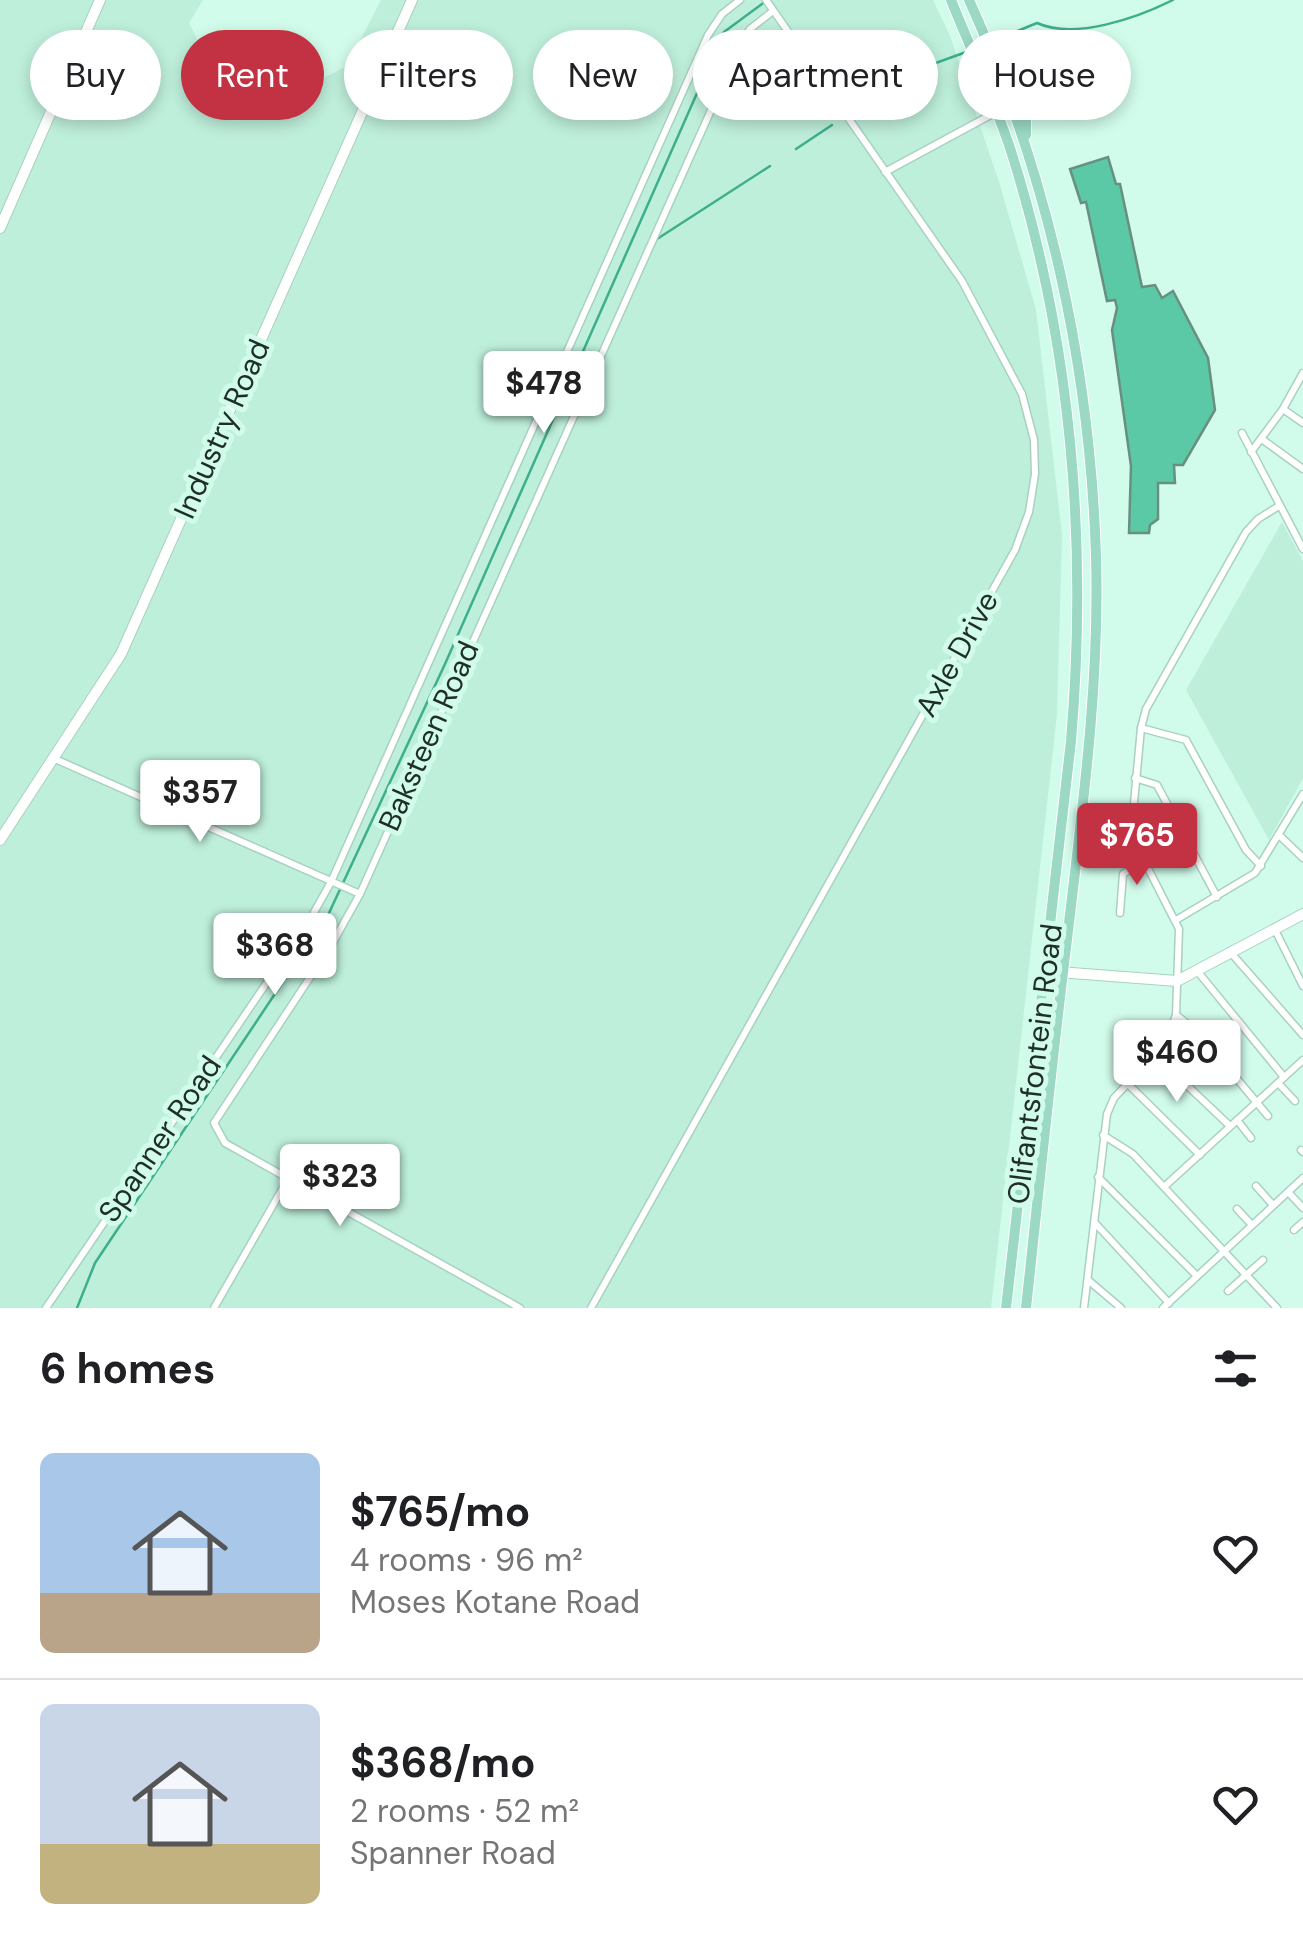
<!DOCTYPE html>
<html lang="en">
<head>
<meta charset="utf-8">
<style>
  body { margin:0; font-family:"DM Sans",sans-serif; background:#f6f6f6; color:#202124; height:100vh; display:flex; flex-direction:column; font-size:38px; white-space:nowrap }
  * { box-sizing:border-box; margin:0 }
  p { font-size:32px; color:#757577 }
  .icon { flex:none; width:55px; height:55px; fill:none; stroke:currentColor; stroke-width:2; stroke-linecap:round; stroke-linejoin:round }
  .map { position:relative; height:1308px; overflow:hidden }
  .panel { display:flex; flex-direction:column; background:#fff; flex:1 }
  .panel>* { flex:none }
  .guide { position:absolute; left:30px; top:30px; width:1245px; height:90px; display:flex; gap:20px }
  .price { position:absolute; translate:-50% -85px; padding:0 22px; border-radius:10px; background:#fff; color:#222; font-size:32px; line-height:65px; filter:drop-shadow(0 2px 5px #0008) }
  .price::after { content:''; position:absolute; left:50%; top:60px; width:30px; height:22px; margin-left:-15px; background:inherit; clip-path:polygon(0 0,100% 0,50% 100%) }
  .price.active { background:#c23243; color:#fff }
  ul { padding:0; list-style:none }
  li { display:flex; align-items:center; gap:30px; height:250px; padding:0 40px }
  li+li { border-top:2px solid #e0e0e0 }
  li span { display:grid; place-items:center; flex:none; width:280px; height:200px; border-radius:15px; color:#555 }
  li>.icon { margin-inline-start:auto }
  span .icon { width:120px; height:120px; fill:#fffc; stroke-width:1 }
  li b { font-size:42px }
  h2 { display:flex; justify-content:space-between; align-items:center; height:120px; padding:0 40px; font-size:42px }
  .tag { padding:0 35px; border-radius:45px; background:#fff; box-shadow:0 5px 15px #0003; font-size:35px; line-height:90px }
  .tag.active { background:#c23243; color:#fff }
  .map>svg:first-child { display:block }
  .built { fill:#beefdb }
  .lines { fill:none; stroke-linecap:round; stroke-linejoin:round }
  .stream { stroke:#3daf8c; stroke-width:2.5 }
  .building { fill:#5bc9a5; stroke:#698f80; stroke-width:2.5 }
  .street-casing { stroke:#a9d1c1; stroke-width:9 }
  .secondary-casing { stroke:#a9d1c1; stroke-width:12 }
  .primary-casing { stroke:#fff; stroke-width:12 }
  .street { stroke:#fff; stroke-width:6 }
  .secondary { stroke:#fff; stroke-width:10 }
  .primary { stroke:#9bd9c5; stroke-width:10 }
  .labels { text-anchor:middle; stroke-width:10; stroke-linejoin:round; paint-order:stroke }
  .street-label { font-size:30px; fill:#1f2e28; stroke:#d1fbea }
</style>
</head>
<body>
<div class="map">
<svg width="1303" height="1308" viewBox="0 0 1303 1308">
  <rect width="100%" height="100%" fill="#d1fbea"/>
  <g class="built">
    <path d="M0,0H203L189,23L238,121L347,66L381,0H933L950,36L1000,185L1036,310L1062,535L1057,714L991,1308H0Z"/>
    <path d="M1282,522L1303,561V778L1269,840L1186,690Z"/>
  </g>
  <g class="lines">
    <g class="stream">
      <path d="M991,42L1037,23C1075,40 1137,18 1173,0"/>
      <path d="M854,110L908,73L969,51"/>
      <path d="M796,149L832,125"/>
      <path d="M654,241L770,166"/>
      <path d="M77,1308L95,1263L329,913L445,664L724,32L766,1"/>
    </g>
  </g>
  <path class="building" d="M1108,157L1116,184H1120L1142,287L1155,285L1162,298L1173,291L1208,358L1215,410L1183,465H1174L1175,483H1158V519L1150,525L1149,533H1129L1131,466L1112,330L1117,308L1115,300L1107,301L1086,202L1081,203L1070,169Z"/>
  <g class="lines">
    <defs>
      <g id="street">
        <path d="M885,172L1011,104"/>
        <path d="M1283,409L1303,423"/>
        <path d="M1242,433L1303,549"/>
        <path d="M1263,440L1303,469"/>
        <path d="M1251,452L1283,409L1303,373"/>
        <path d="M1141,728L1186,740L1246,850L1261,866"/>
        <path d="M55,759L360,894"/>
        <path d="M1135,778L1157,785L1217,897"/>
        <path d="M1279,835L1303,858"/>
        <path d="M1120,913L1123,874L1143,861"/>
        <path d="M1176,920L1255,873L1303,794"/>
        <path d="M1275,930L1303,986"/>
        <path d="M1232,954L1303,1035"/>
        <path d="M1198,972L1284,1077"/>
        <path d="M1176,1015L1197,1031L1268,1116"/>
        <path d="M1155,1055L1230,1126"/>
        <path d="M1127,1083L1200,1155"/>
        <path d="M1278,1083L1295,1101"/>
        <path d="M1237,1120L1251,1138"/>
        <path d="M1103,1135L1133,1154L1277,1308"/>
        <path d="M1301,1150L1303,1152"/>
        <path d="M1098,1177L1197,1276"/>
        <path d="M1256,1186L1273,1205"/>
        <path d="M1164,1187L1303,1060"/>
        <path d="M1288,1192L1303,1208"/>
        <path d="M1237,1209L1252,1225"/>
        <path d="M1095,1223L1169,1303"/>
        <path d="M1294,1230L1303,1222"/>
        <path d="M1088,1280L1121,1308"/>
        <path d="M1228,1291L1263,1260"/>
        <path d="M46,1308L312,916L331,882L708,35L722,14L740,0"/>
        <path d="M214,1308L288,1179"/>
        <path d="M520,1308L225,1143L214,1123L332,944L360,894L742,41L750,29L773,11"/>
        <path d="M591,1308L1015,550L1029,512L1035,474L1034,440L1022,394L962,281L766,0"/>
        <path d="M1084,1308L1107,1114L1114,1098L1166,1043L1176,1015L1179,929L1131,835L1141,728L1146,709L1246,532L1258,519L1279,506"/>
        <path d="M1163,1308L1303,1178"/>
      </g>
      <g id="secondary">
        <path d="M0,228L100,0"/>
        <path d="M0,840L121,654L412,0"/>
        <path d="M1045,971L1177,981L1303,914"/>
      </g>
      <g id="primary">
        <path d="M951,0C971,49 993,98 1010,148C1072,342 1088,539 1071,741L1006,1308"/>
        <path d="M969,0C1048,174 1090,365 1096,556C1100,687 1081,819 1066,948C1051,1068 1039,1188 1026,1308"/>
        <path d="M1001,68L1017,85L1045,87"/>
        <path d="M1026,135V114L1040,90"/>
      </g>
    </defs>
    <use href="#street" class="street-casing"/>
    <use href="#secondary" class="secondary-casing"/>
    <use href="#primary" class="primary-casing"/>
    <use href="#street" class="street"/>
    <use href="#secondary" class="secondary"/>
    <use href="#primary" class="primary"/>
  </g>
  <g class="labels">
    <g class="street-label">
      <text transform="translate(222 429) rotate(-66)" y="10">Industry Road</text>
      <text transform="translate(957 654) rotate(-61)" y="10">Axle Drive</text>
      <text transform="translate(429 736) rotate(-66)" y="10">Baksteen Road</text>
      <text transform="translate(1035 1064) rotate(-83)" y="10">Olifantsfontein Road</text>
      <text transform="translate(160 1139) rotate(-56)" y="10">Spanner Road</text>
    </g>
  </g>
</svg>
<b class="price" style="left:544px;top:436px">$478</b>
<b class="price" style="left:200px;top:845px">$357</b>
<b class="price active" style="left:1137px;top:888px">$765</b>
<b class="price" style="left:275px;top:998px">$368</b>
<b class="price" style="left:1177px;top:1105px">$460</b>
<b class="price" style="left:340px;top:1229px">$323</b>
<div class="guide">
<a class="tag">Buy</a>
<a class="tag active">Rent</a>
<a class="tag">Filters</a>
<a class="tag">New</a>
<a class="tag">Apartment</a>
<a class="tag">House</a>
</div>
</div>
<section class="panel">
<h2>6 homes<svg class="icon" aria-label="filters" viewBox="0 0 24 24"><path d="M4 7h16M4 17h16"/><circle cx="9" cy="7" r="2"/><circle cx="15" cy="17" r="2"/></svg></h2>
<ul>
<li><span style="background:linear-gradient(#a9c7e8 70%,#b9a48a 0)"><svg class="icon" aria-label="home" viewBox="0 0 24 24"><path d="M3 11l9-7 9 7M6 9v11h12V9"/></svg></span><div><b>$765/mo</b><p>4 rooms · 96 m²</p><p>Moses Kotane Road</p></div><svg class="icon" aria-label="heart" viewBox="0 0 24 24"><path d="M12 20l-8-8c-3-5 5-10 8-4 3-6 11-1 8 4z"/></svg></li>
<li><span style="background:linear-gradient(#c9d6e8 70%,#c2b280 0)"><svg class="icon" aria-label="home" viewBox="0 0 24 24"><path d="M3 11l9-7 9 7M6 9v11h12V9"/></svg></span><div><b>$368/mo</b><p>2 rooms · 52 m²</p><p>Spanner Road</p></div><svg class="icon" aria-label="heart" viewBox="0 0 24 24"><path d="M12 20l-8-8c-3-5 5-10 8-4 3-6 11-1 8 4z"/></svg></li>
</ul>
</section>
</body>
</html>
